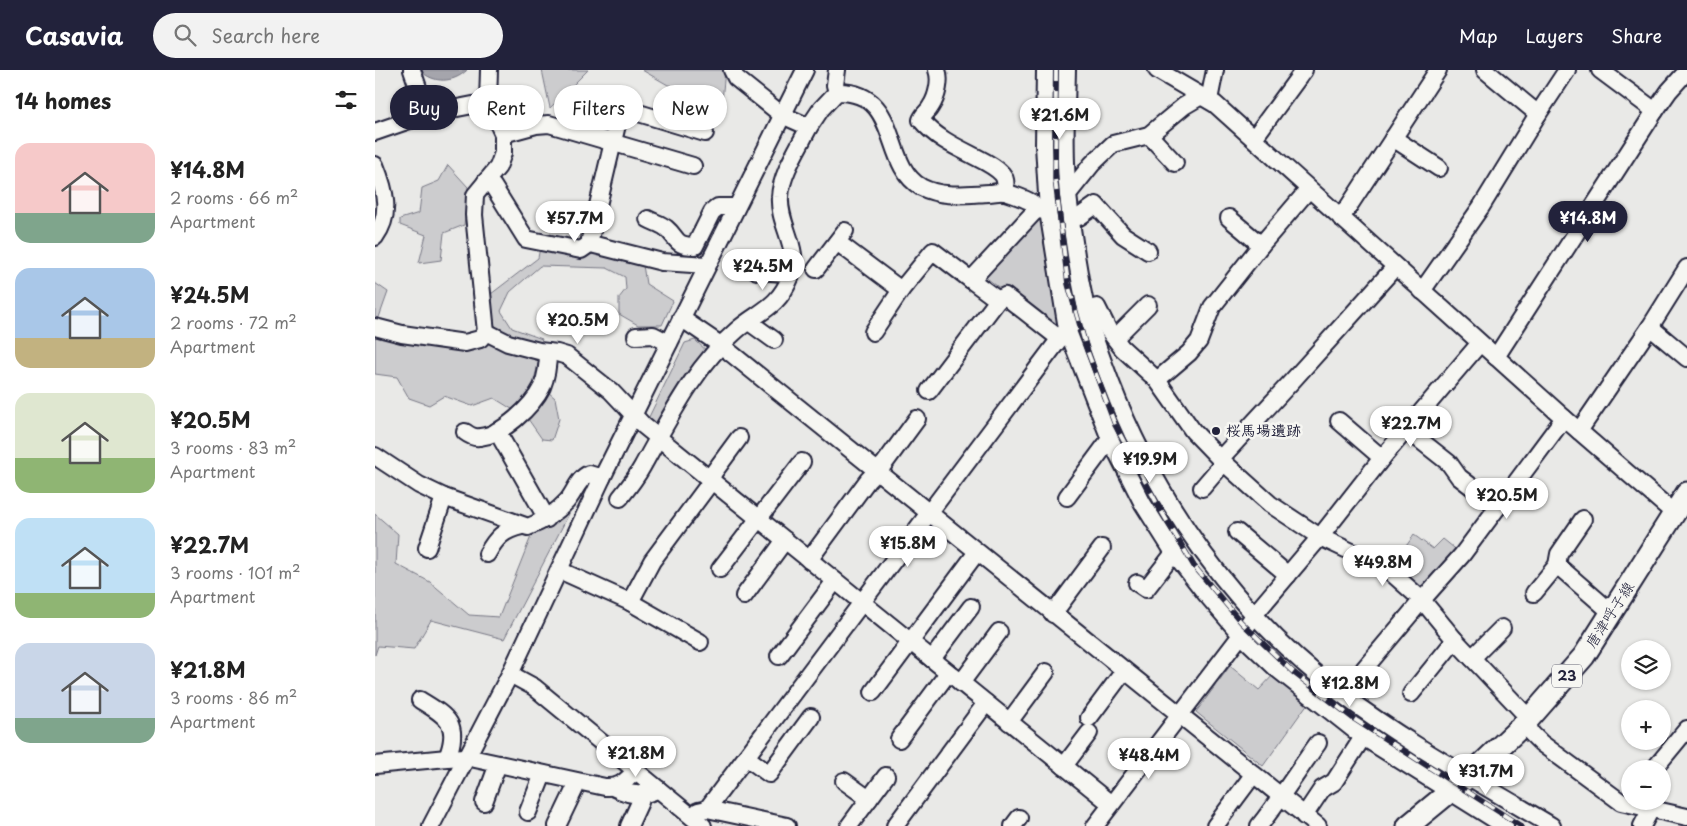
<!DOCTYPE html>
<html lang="en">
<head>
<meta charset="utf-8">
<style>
  body { margin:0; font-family:"Playpen Sans","Klee One",sans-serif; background:#f2f2f2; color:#222; height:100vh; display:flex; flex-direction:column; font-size:19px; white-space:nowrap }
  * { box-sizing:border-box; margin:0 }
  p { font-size:16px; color:#767676 }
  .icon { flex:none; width:28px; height:28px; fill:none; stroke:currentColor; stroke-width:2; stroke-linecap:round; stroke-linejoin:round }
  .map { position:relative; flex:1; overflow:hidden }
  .drawer { display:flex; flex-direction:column; background:#fff; width:375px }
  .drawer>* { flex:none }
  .banner { position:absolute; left:15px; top:15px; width:475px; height:45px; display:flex; gap:10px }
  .fabs { position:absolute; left:1246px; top:570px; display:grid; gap:10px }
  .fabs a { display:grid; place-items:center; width:50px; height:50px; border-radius:50%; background:#fff; box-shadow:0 1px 4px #0004; font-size:25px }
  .price { position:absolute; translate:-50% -42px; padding:0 11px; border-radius:18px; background:#fff; color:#222; font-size:16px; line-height:32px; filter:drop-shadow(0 1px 2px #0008) }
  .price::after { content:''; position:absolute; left:50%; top:30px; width:15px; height:11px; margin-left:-8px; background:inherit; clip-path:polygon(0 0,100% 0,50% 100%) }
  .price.on { background:#22223b; color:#fff }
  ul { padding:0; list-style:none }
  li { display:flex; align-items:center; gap:15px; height:125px; padding:0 15px }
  li span { display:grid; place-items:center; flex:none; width:140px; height:100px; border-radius:15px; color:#555 }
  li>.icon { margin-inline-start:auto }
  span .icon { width:60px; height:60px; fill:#fffc; stroke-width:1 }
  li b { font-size:21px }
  h2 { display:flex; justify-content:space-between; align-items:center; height:60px; padding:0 15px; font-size:21px }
  .pill { padding:0 18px; border-radius:22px; background:#fff; box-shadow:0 1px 4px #0004; font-size:18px; line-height:45px }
  .pill.on { background:#22223b; color:#fff }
  header { display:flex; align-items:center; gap:30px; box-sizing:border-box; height:70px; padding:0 25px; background:#22223b; color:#fff }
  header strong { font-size:24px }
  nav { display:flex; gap:28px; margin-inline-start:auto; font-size:18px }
  .search { width:350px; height:45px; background:#f2f2f2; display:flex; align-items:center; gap:12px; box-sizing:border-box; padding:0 18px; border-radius:28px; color:#767676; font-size:19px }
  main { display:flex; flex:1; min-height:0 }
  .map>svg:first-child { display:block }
  .green { fill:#ccccce; stroke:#777784 }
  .water { fill:#a5a5ac; stroke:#71717f }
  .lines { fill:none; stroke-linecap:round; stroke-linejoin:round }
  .minor-casing { stroke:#22223b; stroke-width:20 }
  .major-casing { stroke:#22223b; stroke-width:25 }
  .minor { stroke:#f6f6f2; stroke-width:16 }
  .major { stroke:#f6f6f2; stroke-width:21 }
  .rail-casing { stroke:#22223b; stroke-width:5.5 }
  .rail { stroke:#f6f6f2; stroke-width:4; stroke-dasharray:11; stroke-linecap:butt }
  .poi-dot { fill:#22223b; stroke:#f6f6f2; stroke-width:2 }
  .labels { text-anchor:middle; stroke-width:5; stroke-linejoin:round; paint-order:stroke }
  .shield { fill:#f6f6f2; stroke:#626272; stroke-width:1 }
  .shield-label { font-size:14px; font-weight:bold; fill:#22223b }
  .poi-label { font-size:15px; font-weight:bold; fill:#22223b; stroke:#f6f6f2; text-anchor:start }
  .street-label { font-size:15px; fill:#22223b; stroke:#f6f6f2 }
</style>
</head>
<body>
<header>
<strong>Casavia</strong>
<div class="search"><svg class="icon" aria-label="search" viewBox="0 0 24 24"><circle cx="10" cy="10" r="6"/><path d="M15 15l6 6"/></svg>Search here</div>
<nav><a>Map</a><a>Layers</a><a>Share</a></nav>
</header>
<main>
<section class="drawer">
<h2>14 homes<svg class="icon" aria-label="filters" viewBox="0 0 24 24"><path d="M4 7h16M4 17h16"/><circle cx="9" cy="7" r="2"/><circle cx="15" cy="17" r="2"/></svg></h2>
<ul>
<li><span style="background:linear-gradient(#f6c9c9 70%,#7fa58c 0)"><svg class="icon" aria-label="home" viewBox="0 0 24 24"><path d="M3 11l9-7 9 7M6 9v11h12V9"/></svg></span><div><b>¥14.8M</b><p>2 rooms · 66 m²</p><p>Apartment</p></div></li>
<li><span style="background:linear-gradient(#a9c7e8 70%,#c2b280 0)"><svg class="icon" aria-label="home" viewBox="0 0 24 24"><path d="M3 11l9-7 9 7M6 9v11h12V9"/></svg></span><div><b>¥24.5M</b><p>2 rooms · 72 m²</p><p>Apartment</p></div></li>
<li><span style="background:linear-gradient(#dfe7d0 65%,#8fb573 0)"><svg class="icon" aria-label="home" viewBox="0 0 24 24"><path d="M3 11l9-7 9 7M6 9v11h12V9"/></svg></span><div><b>¥20.5M</b><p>3 rooms · 83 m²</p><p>Apartment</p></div></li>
<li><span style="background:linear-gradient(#bfe0f5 75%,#8fb573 0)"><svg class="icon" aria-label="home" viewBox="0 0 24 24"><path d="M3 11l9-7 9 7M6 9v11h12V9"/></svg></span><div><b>¥22.7M</b><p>3 rooms · 101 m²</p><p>Apartment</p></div></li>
<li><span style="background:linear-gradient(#c9d6e8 75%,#7fa58c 0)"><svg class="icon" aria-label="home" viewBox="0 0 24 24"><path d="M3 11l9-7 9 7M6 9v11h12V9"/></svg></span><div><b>¥21.8M</b><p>3 rooms · 86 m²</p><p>Apartment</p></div></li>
</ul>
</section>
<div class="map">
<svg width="1312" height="756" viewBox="0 0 1312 756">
  <rect width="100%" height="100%" fill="#e9e9e7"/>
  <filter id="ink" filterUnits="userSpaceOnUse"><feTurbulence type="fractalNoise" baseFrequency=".02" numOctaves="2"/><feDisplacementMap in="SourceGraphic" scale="10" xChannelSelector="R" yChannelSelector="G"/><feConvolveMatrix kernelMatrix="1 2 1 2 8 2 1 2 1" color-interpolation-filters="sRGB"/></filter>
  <g filter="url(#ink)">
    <g class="green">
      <path d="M167,0H213L175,38Z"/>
      <path d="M267,0H350L347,31L293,15Z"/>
      <path d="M73,95L93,117L89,155L69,163L66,190L44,193L51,165L25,155V149L44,143L47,118L64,111Z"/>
      <path d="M661,148L669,150L687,257L683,263L609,206Z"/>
      <path d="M165,177L212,185L224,183L268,195L271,214L298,231L287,255H263L244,244V228L251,219L250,207L232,198L165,196L135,222L126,241L137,258L167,269L165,275L130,263L116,253V224L163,188Z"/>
      <path d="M0,213L13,222L2,253L0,252Z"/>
      <path d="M0,260L24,269L95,280L116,271L164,290L159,310L180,328L184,349L177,370L167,369L153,349L119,328L97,336L69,326L54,335L34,328L22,307L0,304Z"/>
      <path d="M320,270L334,283L282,358L272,351L310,273Z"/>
      <path d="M192,438L196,440L129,569L56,550L39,579L3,576L0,585V444L23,464L21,494L55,512L94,545L124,547L157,464L174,456Z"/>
      <path d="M1039,465L1058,479L1068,469L1084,482L1050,519H1043L1017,496Z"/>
      <path d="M855,596L884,620L900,603L933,633L888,696L821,642Z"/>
    </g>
    <path class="water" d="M45,0H92C79,13 58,14 45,0Z"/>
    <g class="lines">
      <defs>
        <g id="minor">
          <path d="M37,0L52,44"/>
          <path d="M357,0L361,8L407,45L434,57L446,39L462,22C527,21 506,94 546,117C567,128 592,124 614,123C619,123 624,121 629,122C634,123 654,130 657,133C659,135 660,138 661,140L673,141"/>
          <path d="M462,0L460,15L462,22"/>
          <path d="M562,0C566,10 562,27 556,36C553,42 548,44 546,50C561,68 581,77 601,87C609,91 621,97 627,104C632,110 631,116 629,122"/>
          <path d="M670,0L669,75L673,141L692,259L735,369L768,434L799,483L831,524L866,565L902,599L988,667L1130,756"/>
          <path d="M692,0C691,42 689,84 693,125C697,163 703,202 711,239C717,264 727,289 736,313C782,433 861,544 965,623C1031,673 1105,713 1177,756"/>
          <path d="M782,0L840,34L1189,348L1299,443"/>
          <path d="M1110,0L1163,44"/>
          <path d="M1225,0L1280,41"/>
          <path d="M204,25L330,63"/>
          <path d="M834,30L840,0"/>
          <path d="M246,38L215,169L216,173L220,175L287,192L332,195"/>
          <path d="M0,62L52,44L113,32"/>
          <path d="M128,64L161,55L174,54L318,96"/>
          <path d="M774,65L800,93"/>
          <path d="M879,68L929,0"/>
          <path d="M1018,68L1064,98"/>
          <path d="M0,95C10,120 17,144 0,167"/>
          <path d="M111,111L118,116L151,169L206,180L216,173"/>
          <path d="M693,124L717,94L738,74L774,65L809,36L826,26"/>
          <path d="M704,147L721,135L748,165L773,181"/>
          <path d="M854,148L886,175"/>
          <path d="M966,148L1063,0"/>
          <path d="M273,149C278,152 286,154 291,158C304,169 299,176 320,176L337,142L343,137H361"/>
          <path d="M462,172L526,220L558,181L596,210L661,140"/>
          <path d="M441,199L470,161"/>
          <path d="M382,201L409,203L415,207"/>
          <path d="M1047,221L1106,137L1163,44L1192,0"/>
          <path d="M623,230L630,226L685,269"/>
          <path d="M306,248L347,276L943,756"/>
          <path d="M374,252L399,270"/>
          <path d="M0,257L27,264L90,273L105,269L111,262L99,145L100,125L123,97L128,83V64L113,32L114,0"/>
          <path d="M1275,257L1312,288"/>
          <path d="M111,262L133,273L164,281L182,283L192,286L236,321L269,356L736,734"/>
          <path d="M498,262L526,220"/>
          <path d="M261,266L278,265L294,273"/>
          <path d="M740,268L773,235"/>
          <path d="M1121,287L1280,41L1294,21L1312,1"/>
          <path d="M782,310L814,283L824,271L837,237L886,175L934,119"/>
          <path d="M554,321L623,230L596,210"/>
          <path d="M964,351L1007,388"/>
          <path d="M1031,359L1074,393L1084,407L1123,437"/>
          <path d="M122,361L172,449"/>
          <path d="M1204,361L1275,257L1312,198"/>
          <path d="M90,362C94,365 100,368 105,367C127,365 157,337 167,317C172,305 173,295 173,282"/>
          <path d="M0,386L44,415L69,427L153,457C169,451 180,444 192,431C200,422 203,408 214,404L227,408"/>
          <path d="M827,418L845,397V389L918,310L1020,197"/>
          <path d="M692,427L735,369"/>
          <path d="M245,428C253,418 261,408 267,397C294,349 319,297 362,260C384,241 403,238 415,208C427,179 403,155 405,127C406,104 424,77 434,57"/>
          <path d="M1208,449L1184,484L1182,495L1237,543"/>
          <path d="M862,462L913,505"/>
          <path d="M52,478L69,427"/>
          <path d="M112,484C121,468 128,460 147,456"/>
          <path d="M434,490L493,410L509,394L542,349"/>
          <path d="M345,499L427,392"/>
          <path d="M184,500L255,532L325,572"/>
          <path d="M762,513L771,519L799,483"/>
          <path d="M1159,523L1182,495"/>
          <path d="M369,526L410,470"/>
          <path d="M255,532L277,491L332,417L339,402L364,368"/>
          <path d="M678,544L727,478"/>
          <path d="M404,586L460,511"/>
          <path d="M1097,588L1127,558"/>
          <path d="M557,589L596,537"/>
          <path d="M989,599L1047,530L1087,485L1189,348"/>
          <path d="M135,604L159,617L328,756"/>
          <path d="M586,613L624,562"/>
          <path d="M498,622L602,482"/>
          <path d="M1036,624L1080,570"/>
          <path d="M45,630C71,646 86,653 72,688"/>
          <path d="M714,648L749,601"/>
          <path d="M634,652L671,602"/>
          <path d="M524,669L573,603"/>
          <path d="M371,687L394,704L436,647"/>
          <path d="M0,695L72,688L91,687L230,717C246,718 250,711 261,701"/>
          <path d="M689,696L714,663"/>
          <path d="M1279,699L1312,659"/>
          <path d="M469,711L494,729"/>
          <path d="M240,718C254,725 269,727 283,719"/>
          <path d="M109,732L123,694"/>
          <path d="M332,739L692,259L712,241L722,237L734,261L747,278L782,310L818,361L845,389L895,434L945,467L1011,498L1047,530L1080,570L1149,643L1156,663L1166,673L1246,732L1312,747"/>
          <path d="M323,741L332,739L412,756"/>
          <path d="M153,742L168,704"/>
          <path d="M929,746L947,719L959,712L988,667"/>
          <path d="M56,756L135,604L227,408L430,0"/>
          <path d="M182,756L203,712"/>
          <path d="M254,756L265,732L267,725"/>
          <path d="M474,756L511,706"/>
          <path d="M520,756L611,633"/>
          <path d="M638,756L644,748"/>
          <path d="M720,756L866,565L879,545L945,467L1007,388L1105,273"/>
          <path d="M840,756L878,705"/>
          <path d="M884,756C905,729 923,701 943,673"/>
          <path d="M1267,756L1276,739"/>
        </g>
        <path id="major" d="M1033,756L1094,706L1152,651L1209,586L1312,423"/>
      </defs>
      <use href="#minor" class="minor-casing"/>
      <use href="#major" class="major-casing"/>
      <use href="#minor" class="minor"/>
      <use href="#major" class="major"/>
      <defs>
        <path id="rail" d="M681,0L680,109L693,214L712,280L740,355L785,439L819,496L866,552L918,602L979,649L1146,756"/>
      </defs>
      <use href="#rail" class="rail-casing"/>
      <use href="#rail" class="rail"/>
    </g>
  </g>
  <circle class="poi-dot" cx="841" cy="361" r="5"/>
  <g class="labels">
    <rect class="shield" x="1177" y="594.5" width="30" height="23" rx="4"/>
    <g class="shield-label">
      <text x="1192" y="611">23</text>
    </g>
    <g class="poi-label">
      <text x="851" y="366">桜馬場遺跡</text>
    </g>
    <g class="street-label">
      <text transform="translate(1235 545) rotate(-57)" y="5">唐津呼子線</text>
    </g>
  </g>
</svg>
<div class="fabs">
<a><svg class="icon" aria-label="layers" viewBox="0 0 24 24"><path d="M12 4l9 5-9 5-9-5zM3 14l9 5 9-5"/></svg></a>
<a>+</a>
<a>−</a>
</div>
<b class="price" style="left:685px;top:70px">¥21.6M</b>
<b class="price" style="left:200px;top:173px">¥57.7M</b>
<b class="price on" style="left:1213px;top:173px">¥14.8M</b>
<b class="price" style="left:388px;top:221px">¥24.5M</b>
<b class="price" style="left:203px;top:275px">¥20.5M</b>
<b class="price" style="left:1036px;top:378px">¥22.7M</b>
<b class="price" style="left:775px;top:414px">¥19.9M</b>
<b class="price" style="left:1132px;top:450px">¥20.5M</b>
<b class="price" style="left:533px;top:498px">¥15.8M</b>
<b class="price" style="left:1008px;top:517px">¥49.8M</b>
<b class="price" style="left:975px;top:638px">¥12.8M</b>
<b class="price" style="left:261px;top:708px">¥21.8M</b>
<b class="price" style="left:774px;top:710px">¥48.4M</b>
<b class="price" style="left:1111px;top:726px">¥31.7M</b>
<div class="banner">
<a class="pill on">Buy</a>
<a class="pill">Rent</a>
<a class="pill">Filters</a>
<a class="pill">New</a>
</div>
</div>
</main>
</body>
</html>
